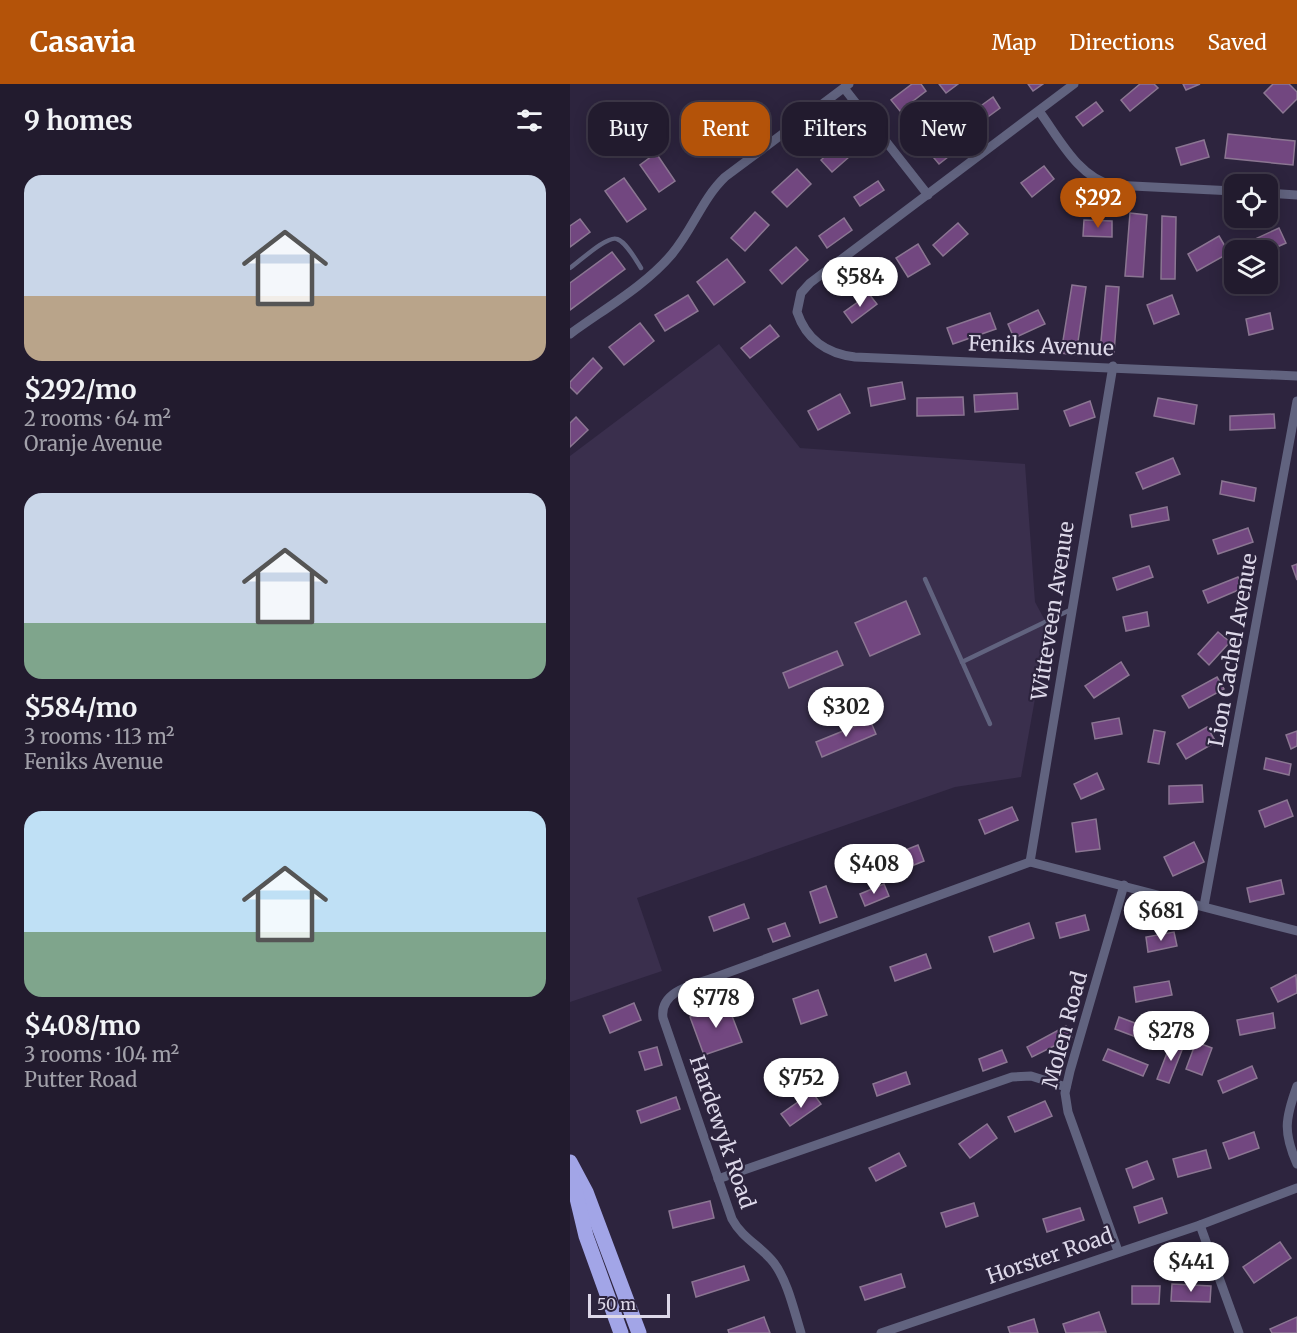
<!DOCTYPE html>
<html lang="en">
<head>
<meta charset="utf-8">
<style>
  body { margin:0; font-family:Merriweather,serif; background:#2a2436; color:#f1f3f6; height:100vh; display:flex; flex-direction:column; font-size:22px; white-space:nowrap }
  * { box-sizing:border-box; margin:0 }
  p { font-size:20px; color:#a2a1aa }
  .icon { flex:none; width:33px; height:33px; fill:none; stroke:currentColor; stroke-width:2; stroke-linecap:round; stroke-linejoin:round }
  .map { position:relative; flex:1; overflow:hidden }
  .details { display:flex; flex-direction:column; background:#221b2e; width:570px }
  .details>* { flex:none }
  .banner { position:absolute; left:18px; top:18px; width:570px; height:54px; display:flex; gap:12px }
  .controls { position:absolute; left:654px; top:90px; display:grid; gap:12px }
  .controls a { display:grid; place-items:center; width:54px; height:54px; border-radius:12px; background:#221b2e; box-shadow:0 3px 15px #0003,0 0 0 2px #3f394a; font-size:30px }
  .scale { position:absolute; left:18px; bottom:15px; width:82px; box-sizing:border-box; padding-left:6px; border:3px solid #ddd8e9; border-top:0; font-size:16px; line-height:21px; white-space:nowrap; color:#ddd8e9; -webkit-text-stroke:4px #2d243e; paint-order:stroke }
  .price { position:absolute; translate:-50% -51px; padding:0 14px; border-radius:21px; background:#fff; color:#222; font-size:20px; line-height:39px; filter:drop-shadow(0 2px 3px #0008) }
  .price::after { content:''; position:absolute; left:50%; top:36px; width:18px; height:14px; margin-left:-9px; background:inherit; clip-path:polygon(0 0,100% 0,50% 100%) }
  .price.selected { background:#b45309; color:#fff }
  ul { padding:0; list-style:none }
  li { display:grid; align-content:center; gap:12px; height:318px; padding:0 24px }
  li span { display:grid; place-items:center; height:186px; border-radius:18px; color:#555 }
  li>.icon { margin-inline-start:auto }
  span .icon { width:108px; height:108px; fill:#fffc; stroke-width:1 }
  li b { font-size:26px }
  h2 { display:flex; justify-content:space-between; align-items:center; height:72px; padding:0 24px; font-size:26px }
  .tag { padding:0 21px; border-radius:18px; background:#221b2e; box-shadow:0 3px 15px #0003,0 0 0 2px #3f394a; font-size:21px; line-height:54px }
  .tag.selected { background:#b45309; color:#fff }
  header { display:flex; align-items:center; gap:36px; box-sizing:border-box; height:84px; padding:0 30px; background:#b45309; color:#fff }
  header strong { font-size:28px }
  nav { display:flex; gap:33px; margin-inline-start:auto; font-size:21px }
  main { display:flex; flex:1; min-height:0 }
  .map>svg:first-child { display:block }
  .built { fill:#3a2f4d }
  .building { fill:#724780; stroke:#8b7692; stroke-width:1.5 }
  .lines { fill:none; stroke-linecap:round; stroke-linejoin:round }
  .service { stroke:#61637f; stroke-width:4.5 }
  .minor { stroke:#61637f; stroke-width:9 }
  .trunk { stroke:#a2a5e7; stroke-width:15 }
  .labels { text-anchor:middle; stroke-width:4.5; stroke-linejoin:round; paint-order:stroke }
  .street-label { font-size:21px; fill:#ddd8e9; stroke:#2d243e }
</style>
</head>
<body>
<header>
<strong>Casavia</strong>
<nav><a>Map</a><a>Directions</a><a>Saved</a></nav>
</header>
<main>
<section class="details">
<h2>9 homes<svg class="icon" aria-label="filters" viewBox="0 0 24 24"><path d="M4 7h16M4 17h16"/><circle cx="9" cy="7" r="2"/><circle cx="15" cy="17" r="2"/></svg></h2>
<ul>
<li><span style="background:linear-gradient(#c9d6e8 65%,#b9a48a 0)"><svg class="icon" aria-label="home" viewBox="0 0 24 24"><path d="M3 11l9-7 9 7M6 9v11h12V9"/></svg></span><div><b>$292/mo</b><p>2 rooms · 64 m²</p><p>Oranje Avenue</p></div></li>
<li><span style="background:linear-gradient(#c9d6e8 70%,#7fa58c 0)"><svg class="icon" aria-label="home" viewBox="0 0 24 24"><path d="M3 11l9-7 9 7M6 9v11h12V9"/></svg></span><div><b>$584/mo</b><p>3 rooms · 113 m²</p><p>Feniks Avenue</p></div></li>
<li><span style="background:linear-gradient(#bfe0f5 65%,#7fa58c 0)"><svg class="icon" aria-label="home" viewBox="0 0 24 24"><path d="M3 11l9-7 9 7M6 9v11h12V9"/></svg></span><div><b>$408/mo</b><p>3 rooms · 104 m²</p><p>Putter Road</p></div></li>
</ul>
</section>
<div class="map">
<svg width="727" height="1249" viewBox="0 0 727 1249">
  <rect width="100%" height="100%" fill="#2d243e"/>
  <path class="built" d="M149,260L230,364L455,380L465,518L478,542L451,693L385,703L67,814L92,887L0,918V372Z"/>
  <g class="building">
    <path d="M342,0H351L356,7L330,27L321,16Z"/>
    <path d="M369,0H388L376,9Z"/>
    <path d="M458,0H473L463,7Z"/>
    <path d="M570,0H584L588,4L560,27L551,16Z"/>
    <path d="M613,0H630L616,6Z"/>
    <path d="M703,0H719L727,8V15L713,29L694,9Z"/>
    <path d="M423,13L430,24L404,43L397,32Z"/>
    <path d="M526,18L533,27L513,42L506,33Z"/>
    <path d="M386,47L396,59L369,80L359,68Z"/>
    <path d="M658,50L725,57L723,81L655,74Z"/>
    <path d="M277,53L288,65L262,88L251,76Z"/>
    <path d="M634,56L639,73L611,81L606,64Z"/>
    <path d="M86,69L105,97L89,108L70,81Z"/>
    <path d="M474,82L484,95L462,113L451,99Z"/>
    <path d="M227,85L241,100L217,123L202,108Z"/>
    <path d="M54,94L76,125L57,138L35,107Z"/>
    <path d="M308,97L314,106L290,122L284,113Z"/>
    <path d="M185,128L199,141L175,167L161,154Z"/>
    <path d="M560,129L577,131L573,193L555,192Z"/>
    <path d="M592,132L606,133L605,195H591Z"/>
    <path d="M274,134L282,146L257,164L249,152Z"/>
    <path d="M10,135L20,148L0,163V142Z"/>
    <path d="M514,136L542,137V153L513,152Z"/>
    <path d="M388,139L398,150L373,172L363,161Z"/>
    <path d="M709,144L716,159L698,167L675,166L672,161Z"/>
    <path d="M649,152L659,169L627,187L618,170Z"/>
    <path d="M348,160L360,180L338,193L326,174Z"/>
    <path d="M226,163L238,176L212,200L200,186Z"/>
    <path d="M42,168L55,185L0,226V199Z"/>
    <path d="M157,175L175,198L144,221L127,198Z"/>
    <path d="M502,201L516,203L506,271L491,269Z"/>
    <path d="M536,202L549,203L544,269L530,268Z"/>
    <path d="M299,210L307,220L282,239L274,228Z"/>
    <path d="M118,211L128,227L95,247L85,231Z"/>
    <path d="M602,211L609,230L584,240L577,221Z"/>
    <path d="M468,226L475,240L444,254L438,240Z"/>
    <path d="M420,229L426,245L383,260L377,244Z"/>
    <path d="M700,229L703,245L679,251L676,235Z"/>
    <path d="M70,239L84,257L54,281L39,263Z"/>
    <path d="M200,241L209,252L180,274L171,264Z"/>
    <path d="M23,274L32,284L7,310L0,303V298Z"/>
    <path d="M332,298L335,315L301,322L298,304Z"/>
    <path d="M447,309L448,325L405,328L404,311Z"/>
    <path d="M270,310L280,329L248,346L238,327Z"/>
    <path d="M393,313L394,331L347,332V314Z"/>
    <path d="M588,314L627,321L624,340L584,332Z"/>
    <path d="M520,317L525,333L500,342L494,327Z"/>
    <path d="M704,330L705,344L660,346V332Z"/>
    <path d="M6,333L18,346L0,363V339Z"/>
    <path d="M603,374L610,390L573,405L566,389Z"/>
    <path d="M652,397L686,404L684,417L650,410Z"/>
    <path d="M597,423L599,436L562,443L560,431Z"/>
    <path d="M678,444L683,458L648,470L643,456Z"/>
    <path d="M727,480V496L722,482Z"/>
    <path d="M579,482L583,493L547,506L543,494Z"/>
    <path d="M668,493L673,504L638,519L633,507Z"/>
    <path d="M336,517L350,550L300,572L285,539Z"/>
    <path d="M577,528L579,542L556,547L553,533Z"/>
    <path d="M648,548L660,558L639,581L628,570Z"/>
    <path d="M267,567L273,581L219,604L213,589Z"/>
    <path d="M551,578L559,591L524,614L515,602Z"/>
    <path d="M647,593L654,605L619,624L612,612Z"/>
    <path d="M549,634L552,650L525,655L522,639Z"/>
    <path d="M300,636L306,650L252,673L246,658Z"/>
    <path d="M637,643L646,658L616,675L607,660Z"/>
    <path d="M584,646L595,648L589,680L578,678Z"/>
    <path d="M727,647V662L721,665L716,651Z"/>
    <path d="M696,674L721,680L719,691L694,685Z"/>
    <path d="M527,689L534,705L511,715L504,700Z"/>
    <path d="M632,701L633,718L599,720V702Z"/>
    <path d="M717,716L723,732L695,743L689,727Z"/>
    <path d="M442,723L448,736L415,750L409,736Z"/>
    <path d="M526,735L530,765L506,768L502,739Z"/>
    <path d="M624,758L634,778L603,792L594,773Z"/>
    <path d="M348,761L354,777L329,787L323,771Z"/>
    <path d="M711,796L714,810L680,818L677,804Z"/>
    <path d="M314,800L319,812L295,822L290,810Z"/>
    <path d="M256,802L267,833L250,839L240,808Z"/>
    <path d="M174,820L179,834L144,847L139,833Z"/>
    <path d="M515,831L519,846L490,854L486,839Z"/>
    <path d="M215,839L220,852L203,858L198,845Z"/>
    <path d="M459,839L464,854L424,868L419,853Z"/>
    <path d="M604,848L607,862L578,868L576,853Z"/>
    <path d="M356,870L361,884L325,897L320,883Z"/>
    <path d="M726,891L727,909L708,918L701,904Z"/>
    <path d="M599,897L602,911L566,918L564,903Z"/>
    <path d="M248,906L257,931L231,940L223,915Z"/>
    <path d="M64,919L71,936L40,949L33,932Z"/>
    <path d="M157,919L172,958L134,971L120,933Z"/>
    <path d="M703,929L705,944L670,951L667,936Z"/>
    <path d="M549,933L594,950L590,962L545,945Z"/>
    <path d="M496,942L502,953L462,973L457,963Z"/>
    <path d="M602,956L614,961L599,999L587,995Z"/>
    <path d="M626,958L642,964L632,991L616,985Z"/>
    <path d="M87,963L92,981L75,986L69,968Z"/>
    <path d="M538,965L578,981L573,992L533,976Z"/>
    <path d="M432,966L437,978L413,987L409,975Z"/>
    <path d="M682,982L687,994L653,1009L648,997Z"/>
    <path d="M336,988L340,1000L307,1012L303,1000Z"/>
    <path d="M242,1008L251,1020L220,1042L211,1030Z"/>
    <path d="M106,1013L110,1025L71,1039L67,1027Z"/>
    <path d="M475,1017L482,1032L445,1048L438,1033Z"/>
    <path d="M417,1040L427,1054L400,1074L389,1060Z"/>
    <path d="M684,1048L689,1064L659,1075L653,1059Z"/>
    <path d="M636,1066L641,1084L608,1093L603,1075Z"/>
    <path d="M329,1069L336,1082L306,1097L299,1084Z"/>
    <path d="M577,1077L584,1095L563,1104L556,1085Z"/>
    <path d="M592,1114L597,1129L569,1139L564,1123Z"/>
    <path d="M140,1117L144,1134L103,1144L99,1127Z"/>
    <path d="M404,1119L408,1132L376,1143L371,1129Z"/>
    <path d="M510,1124L514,1136L477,1148L473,1135Z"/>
    <path d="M710,1158L721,1174L684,1199L673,1183Z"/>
    <path d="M174,1182L179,1196L126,1213L122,1198Z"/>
    <path d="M331,1190L335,1203L295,1216L290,1203Z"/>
    <path d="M602,1200L641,1202L640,1218L601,1217Z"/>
    <path d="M562,1202H590L589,1220H562Z"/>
    <path d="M529,1228L536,1248L496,1249L493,1240Z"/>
    <path d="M194,1233L200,1249H159L158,1246Z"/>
    <path d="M727,1233V1249H702L700,1245Z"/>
    <path d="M464,1235L468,1249H440L438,1243Z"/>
  </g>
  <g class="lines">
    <g class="service">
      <path d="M0,184C9,178 37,151 47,155C56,158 66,176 71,184"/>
      <path d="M355,495L420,640"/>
      <path d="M392,578L500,526"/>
    </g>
    <g class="minor">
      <path d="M504,0L240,199L231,209L227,228C236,255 257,270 285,273L727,292"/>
      <path d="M274,4L358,111"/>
      <path d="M469,27C489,54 508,93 542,101L664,107"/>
      <path d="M698,109L727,111"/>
      <path d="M0,250C34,225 75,202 102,170C123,145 132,115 155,93L279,0"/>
      <path d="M460,778L543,282"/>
      <path d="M634,822L727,317"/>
      <path d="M727,1002C715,1035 713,1048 727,1080"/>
      <path d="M148,1095L442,993L461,992L496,1003"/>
      <path d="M630,1141L669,1249"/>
      <path d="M548,1167L498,1028L495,1009L500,987L554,801"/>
      <path d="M231,1249C224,1227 218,1198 204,1179C192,1163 172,1154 162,1135L93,934C89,906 126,900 146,893L460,778L727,847"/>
      <path d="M311,1249L630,1141L727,1104"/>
    </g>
    <g class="trunk">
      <path d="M0,1078L16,1108L69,1249"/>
      <path d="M1,1089L16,1152L51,1249"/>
    </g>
  </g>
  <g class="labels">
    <g class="street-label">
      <text transform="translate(471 262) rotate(2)" y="7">Feniks Avenue</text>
      <text transform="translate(483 527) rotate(-81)" y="7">Witteveen Avenue</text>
      <text transform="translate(663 566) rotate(-80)" y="7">Lion Cachel Avenue</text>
      <text transform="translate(495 946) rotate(-75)" y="7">Molen Road</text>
      <text transform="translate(152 1048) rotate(71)" y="7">Hardewyk Road</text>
      <text transform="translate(480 1172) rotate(-19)" y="7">Horster Road</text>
    </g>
  </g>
</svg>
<div class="controls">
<a><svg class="icon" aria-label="locate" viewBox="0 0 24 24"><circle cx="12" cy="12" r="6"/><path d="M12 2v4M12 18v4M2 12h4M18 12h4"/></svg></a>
<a><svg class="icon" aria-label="layers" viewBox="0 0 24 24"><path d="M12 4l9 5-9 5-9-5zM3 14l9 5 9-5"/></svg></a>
</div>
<div class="scale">50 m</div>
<b class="price selected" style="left:528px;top:145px">$292</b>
<b class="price" style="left:290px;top:224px">$584</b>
<b class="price" style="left:276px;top:654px">$302</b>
<b class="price" style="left:304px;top:811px">$408</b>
<b class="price" style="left:591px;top:858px">$681</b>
<b class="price" style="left:146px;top:945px">$778</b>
<b class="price" style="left:601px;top:978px">$278</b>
<b class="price" style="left:231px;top:1025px">$752</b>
<b class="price" style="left:621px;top:1209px">$441</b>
<div class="banner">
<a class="tag">Buy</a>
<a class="tag selected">Rent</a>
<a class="tag">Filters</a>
<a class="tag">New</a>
</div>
</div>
</main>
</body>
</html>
